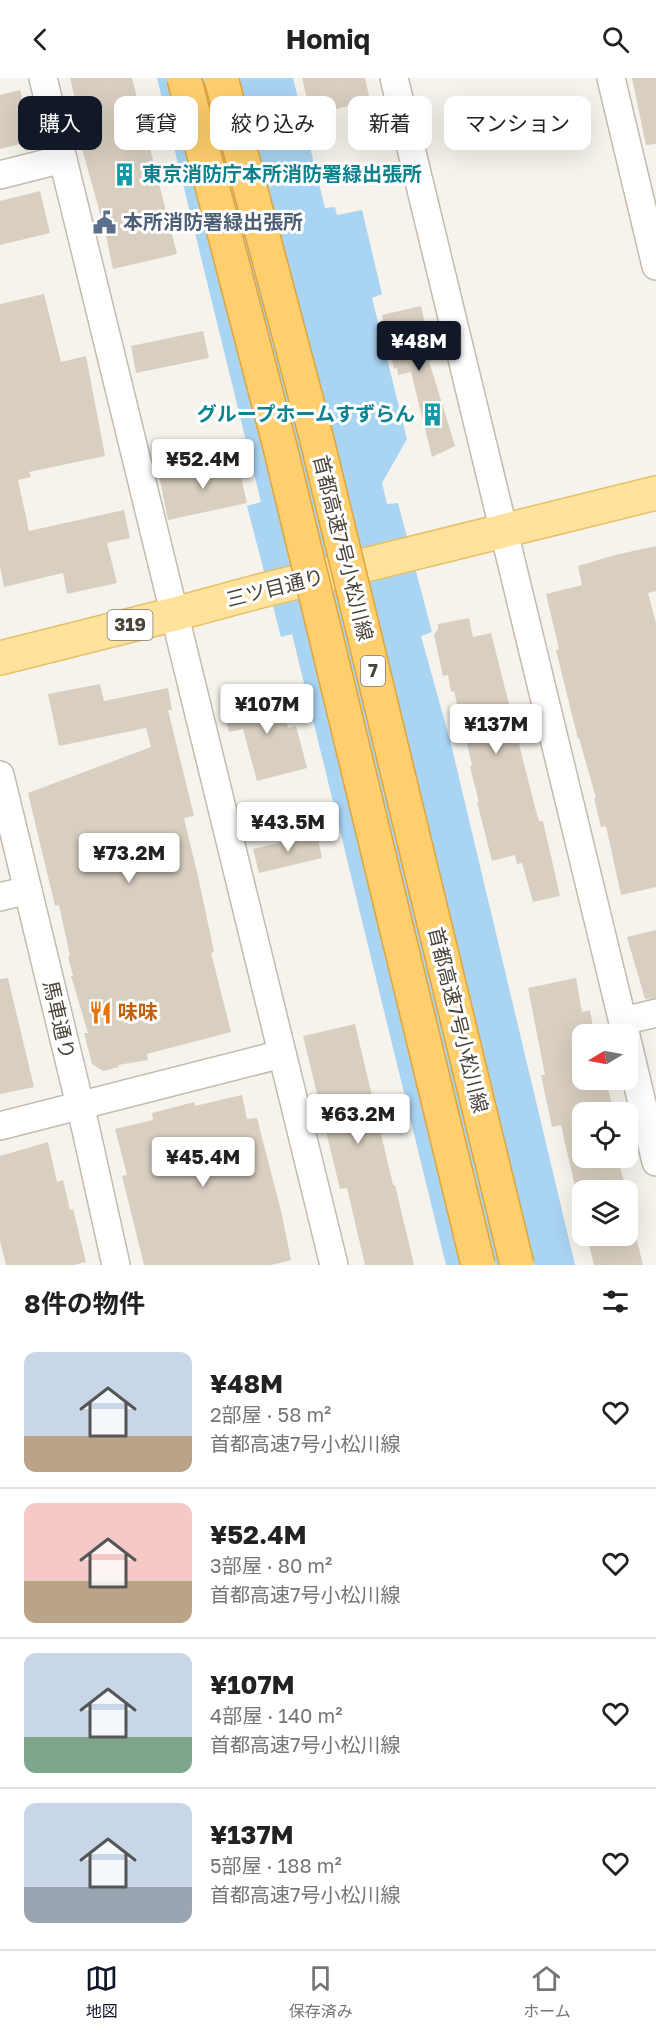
<!DOCTYPE html>
<html lang="ja">
<head>
<meta charset="utf-8">
<style>
  body { margin:0; font-family:"Golos Text","Noto Sans JP",sans-serif; background:#f6f6f6; color:#222; height:100vh; display:flex; flex-direction:column; font-size:22px; white-space:nowrap }
  * { box-sizing:border-box; margin:0 }
  p { font-size:20px; color:#767676 }
  .icon { flex:none; width:33px; height:33px; fill:none; stroke:currentColor; stroke-width:2; stroke-linecap:round; stroke-linejoin:round }
  .map { position:relative; height:1187px; overflow:hidden }
  .drawer { display:flex; flex-direction:column; background:#fff; flex:1 }
  .drawer>* { flex:none }
  .top-card { position:absolute; left:18px; top:18px; width:621px; height:54px; display:flex; gap:12px }
  .needle { width:39px; rotate:260deg }
  .controls { position:absolute; left:572px; top:946px; display:grid; gap:12px }
  .controls a { display:grid; place-items:center; width:66px; height:66px; border-radius:12px; background:#fff; box-shadow:0 6px 24px #0002; font-size:30px }
  .price { position:absolute; translate:-50% -51px; padding:0 14px; border-radius:6px; background:#fff; color:#222; font-size:20px; line-height:39px; filter:drop-shadow(0 2px 3px #0008) }
  .price::after { content:''; position:absolute; left:50%; top:36px; width:18px; height:14px; margin-left:-9px; background:inherit; clip-path:polygon(0 0,100% 0,50% 100%) }
  .price.selected { background:#111827; color:#fff }
  ul { padding:0; list-style:none }
  li { display:flex; align-items:center; gap:18px; height:150px; padding:0 24px }
  li+li { border-top:2px solid #e0e0e0 }
  li span { display:grid; place-items:center; flex:none; width:168px; height:120px; border-radius:12px; color:#555 }
  li>.icon { margin-inline-start:auto }
  span .icon { width:72px; height:72px; fill:#fffc; stroke-width:1 }
  li b { font-size:26px }
  h2 { display:flex; justify-content:space-between; align-items:center; height:72px; padding:0 24px; font-size:26px }
  .pill { padding:0 21px; border-radius:12px; background:#fff; box-shadow:0 6px 24px #0002; font-size:21px; line-height:54px }
  .pill.selected { background:#111827; color:#fff }
  header { display:flex; justify-content:space-between; align-items:center; height:78px; padding:0 24px; background:#fff; font-size:27px; font-weight:700 }
  .dock { display:flex; justify-content:space-around; align-items:center; height:84px; border-top:2px solid #e0e0e0; background:#fff; font-size:16px; color:#767676 }
  .dock a { display:grid; justify-items:center; gap:3px }
  .dock .selected { color:#111827 }
  .map>svg:first-child { display:block }
  .water { fill:#a9d4f2 }
  .building { fill:#d8cfc1 }
  .lines { fill:none; stroke-linecap:round; stroke-linejoin:round }
  .minor-casing { stroke:#c2bbae; stroke-width:30 }
  .major-casing { stroke:#e6c16a; stroke-width:36 }
  .minor { stroke:#fff; stroke-width:27 }
  .major { stroke:#ffe39c; stroke-width:33 }
  .highway-bridge-casing { stroke:#e0a43c; stroke-width:36; stroke-linecap:butt }
  .highway-bridge { stroke:#ffcf6e; stroke-width:33 }
  .labels { text-anchor:middle; stroke-width:6; stroke-linejoin:round; paint-order:stroke }
  .shield { fill:#fff; stroke:#817c74; stroke-width:1.5 }
  .shield-label { font-size:18px; font-weight:bold; fill:#4b4439 }
  .culture-label { font-size:20px; font-weight:bold; fill:#0d838f; stroke:#fff; text-anchor:start }
  .service-label { font-size:20px; font-weight:bold; fill:#4e5e75; stroke:#fff; text-anchor:start }
  .street-label { font-size:20px; fill:#4b4439; stroke:#fff }
  .food-label { font-size:20px; font-weight:bold; fill:#c56008; stroke:#fff; text-anchor:start }
</style>
</head>
<body>
<header><svg class="icon" aria-label="back" viewBox="0 0 24 24"><path d="M15 5l-7 7 7 7"/></svg>Homiq<svg class="icon" aria-label="search" viewBox="0 0 24 24"><circle cx="10" cy="10" r="6"/><path d="M15 15l6 6"/></svg></header>
<div class="map">
<svg width="656" height="1187" viewBox="0 0 656 1187">
  <rect width="100%" height="100%" fill="#f6f3ec"/>
  <path class="water" d="M157,0H293L325,130L335,129L337,137L362,132L382,216L372,220L407,361L382,405L387,426L398,425L432,554L421,558L451,666L575,1187H446L292,556L281,559L247,428L261,424Z"/>
  <g class="building">
    <path d="M70,0H132L177,176L113,191L105,153L78,56L83,54Z"/>
    <path d="M302,0H365L370,23L311,37Z"/>
    <path d="M632,0H656V66L646,67Z"/>
    <path d="M20,12L32,63L0,71V17Z"/>
    <path d="M40,113L50,155L0,167V123Z"/>
    <path d="M44,216L61,284L86,278L105,378L29,394L31,399L18,402L29,453L124,432L130,460L107,465L117,505L67,516L63,495L4,509L0,489V226Z"/>
    <path d="M421,228L433,282L429,283L455,368L432,379L411,294L398,297L397,290L394,291L382,237Z"/>
    <path d="M203,253L209,280L136,295L131,268Z"/>
    <path d="M237,382L247,425L168,442L159,398Z"/>
    <path d="M656,468V513L648,515L656,545V809L621,817L606,748L601,749L594,720H596L579,660L578,661L556,572L559,571L546,516L582,507L578,488L615,477Z"/>
    <path d="M469,540L473,559L491,555L536,733L539,743H543L560,818L533,824L522,785L517,786L515,777L492,783L477,724H479L470,689L472,687L454,613L451,614L448,597L443,598L434,557L438,551V546Z"/>
    <path d="M100,606L104,623L168,610L172,632H168L194,738L184,740L198,798L214,874L211,875L231,954L147,976L148,982L118,987L119,989L103,993L92,986L84,955H88L71,898H73L68,879L70,878L59,827L55,828L28,715L151,669L146,650L59,668L48,616Z"/>
    <path d="M280,613L288,650L296,648L307,690L257,703L243,651L229,654L222,626Z"/>
    <path d="M317,756L322,780L259,795L253,771Z"/>
    <path d="M656,852V920L645,921L627,859Z"/>
    <path d="M8,900L34,1009L0,1016V901Z"/>
    <path d="M576,900L582,934L590,932L594,954L582,957V1002H606L614,1035H582V1080H618L626,1113H576L561,1047L552,1049L541,997H545L528,910Z"/>
    <path d="M355,946L393,1107H395L414,1187H365L347,1110L340,1111L303,958Z"/>
    <path d="M242,1017L247,1041L257,1040L282,1137L291,1182L271,1187H144L122,1098L127,1097L115,1051L153,1042L152,1035L194,1024L195,1028Z"/>
    <path d="M48,1064L57,1104L63,1102L70,1132L73,1131L86,1184L74,1187H6L0,1163V1078Z"/>
    <path d="M587,1158H636L643,1187H594Z"/>
  </g>
  <g class="lines">
    <defs>
      <g id="minor">
        <path d="M43,0L334,1187"/>
        <path d="M394,0L626,957"/>
        <path d="M611,0L656,188"/>
        <path d="M0,97L63,81"/>
        <path d="M0,697L86,1052L116,1187"/>
        <path d="M0,819L28,812"/>
        <path d="M623,943L656,935"/>
        <path d="M627,962L656,1084"/>
        <path d="M0,1048L282,976"/>
      </g>
      <path id="major" d="M0,580L175,536L260,513L656,415"/>
    </defs>
    <use href="#minor" class="minor-casing"/>
    <use href="#major" class="major-casing"/>
    <use href="#minor" class="minor"/>
    <use href="#major" class="major"/>
    <defs>
      <g id="highway-bridge">
        <path d="M184,0L280,369L478,1187"/>
        <path d="M221,0L316,358L517,1187"/>
      </g>
    </defs>
    <use href="#highway-bridge" class="highway-bridge-casing"/>
    <use href="#highway-bridge" class="highway-bridge"/>
  </g>
  <defs>
    <symbol id="building-bare" viewBox="-9 -9 18 18"><path d="M-4-6H4V6H1V3H-1V6H-4ZM-2.5-4.3h1.7v1.8h-1.7ZM.8-4.3h1.7v1.8H.8ZM-2.5-1h1.7V.8h-1.7ZM.8-1h1.7V.8H.8Z" fill="#0f9aa8" stroke="#fff" stroke-width="2.5" paint-order="stroke"/></symbol>
    <symbol id="civic-bare" viewBox="-9 -9 18 18"><path d="M-.6-6.5H3V-4.5H.6V-3L4-1V1h2V6H-6V1h2V-1L-.6-3ZM-1.2 2.5V6h2.4V2.5Z" fill="#5c6f8a" stroke="#fff" stroke-width="2.5" paint-order="stroke"/></symbol>
    <symbol id="restaurant-bare" viewBox="-9 -9 18 18"><path d="M-5-6h1v4h1v-4h1v4h1v-4h1v5L-1.5 .5V6h-2V.5L-5-1ZM5-6V6H3V1.5H1.5Q1.5-4 5-6Z" fill="#e8710a" stroke="#fff" stroke-width="2.5" paint-order="stroke"/></symbol>
  </defs>
  <g fill-rule="evenodd">
    <use href="#building-bare" x="108" y="80" width="33" height="33"/>
    <use href="#civic-bare" x="88" y="128" width="33" height="33"/>
    <use href="#building-bare" x="416" y="320" width="33" height="33"/>
    <use href="#restaurant-bare" x="84" y="918" width="33" height="33"/>
  </g>
  <g class="labels">
    <g class="shield">
      <rect x="107.5" y="532" width="45" height="30" rx="4.5"/>
      <rect x="361" y="578" width="24" height="30" rx="4.5"/>
    </g>
    <g class="shield-label">
      <text x="130" y="553">319</text>
      <text x="373" y="599">7</text>
    </g>
    <g class="culture-label">
      <text x="142" y="103">東京消防庁本所消防署緑出張所</text>
      <text x="415" y="343" text-anchor="end">グループホームすずらん</text>
    </g>
    <g class="service-label">
      <text x="123" y="151">本所消防署緑出張所</text>
    </g>
    <g class="street-label">
      <text transform="translate(343 470) rotate(76)" y="7">首都高速7号小松川線</text>
      <text transform="translate(275 510) rotate(-14)" y="7">三ツ目通り</text>
      <text transform="translate(59 942) rotate(77)" y="7">馬車通り</text>
      <text transform="translate(458 942) rotate(76)" y="7">首都高速7号小松川線</text>
    </g>
    <g class="food-label">
      <text x="118" y="941">味味</text>
    </g>
  </g>
</svg>
<div class="controls">
<a><svg class="needle" viewBox="-14 -14 28 28"><path d="M0-13l5 13h-10z" fill="#e53935"/><path d="M0 13l5-13h-10z" fill="#767676"/></svg></a>
<a><svg class="icon" aria-label="locate" viewBox="0 0 24 24"><circle cx="12" cy="12" r="6"/><path d="M12 2v4M12 18v4M2 12h4M18 12h4"/></svg></a>
<a><svg class="icon" aria-label="layers" viewBox="0 0 24 24"><path d="M12 4l9 5-9 5-9-5zM3 14l9 5 9-5"/></svg></a>
</div>
<b class="price selected" style="left:419px;top:294px">¥48M</b>
<b class="price" style="left:203px;top:412px">¥52.4M</b>
<b class="price" style="left:267px;top:657px">¥107M</b>
<b class="price" style="left:496px;top:677px">¥137M</b>
<b class="price" style="left:288px;top:775px">¥43.5M</b>
<b class="price" style="left:129px;top:806px">¥73.2M</b>
<b class="price" style="left:358px;top:1067px">¥63.2M</b>
<b class="price" style="left:203px;top:1110px">¥45.4M</b>
<div class="top-card">
<a class="pill selected">購入</a>
<a class="pill">賃貸</a>
<a class="pill">絞り込み</a>
<a class="pill">新着</a>
<a class="pill">マンション</a>
</div>
</div>
<section class="drawer">
<h2>8件の物件<svg class="icon" aria-label="filters" viewBox="0 0 24 24"><path d="M4 7h16M4 17h16"/><circle cx="9" cy="7" r="2"/><circle cx="15" cy="17" r="2"/></svg></h2>
<ul>
<li><span style="background:linear-gradient(#c9d6e8 70%,#b9a48a 0)"><svg class="icon" aria-label="home" viewBox="0 0 24 24"><path d="M3 11l9-7 9 7M6 9v11h12V9"/></svg></span><div><b>¥48M</b><p>2部屋 · 58 m²</p><p>首都高速7号小松川線</p></div><svg class="icon" aria-label="heart" viewBox="0 0 24 24"><path d="M12 20l-8-8c-3-5 5-10 8-4 3-6 11-1 8 4z"/></svg></li>
<li><span style="background:linear-gradient(#f6c9c9 65%,#b9a48a 0)"><svg class="icon" aria-label="home" viewBox="0 0 24 24"><path d="M3 11l9-7 9 7M6 9v11h12V9"/></svg></span><div><b>¥52.4M</b><p>3部屋 · 80 m²</p><p>首都高速7号小松川線</p></div><svg class="icon" aria-label="heart" viewBox="0 0 24 24"><path d="M12 20l-8-8c-3-5 5-10 8-4 3-6 11-1 8 4z"/></svg></li>
<li><span style="background:linear-gradient(#c9d6e8 70%,#7fa58c 0)"><svg class="icon" aria-label="home" viewBox="0 0 24 24"><path d="M3 11l9-7 9 7M6 9v11h12V9"/></svg></span><div><b>¥107M</b><p>4部屋 · 140 m²</p><p>首都高速7号小松川線</p></div><svg class="icon" aria-label="heart" viewBox="0 0 24 24"><path d="M12 20l-8-8c-3-5 5-10 8-4 3-6 11-1 8 4z"/></svg></li>
<li><span style="background:linear-gradient(#c9d6e8 70%,#9aa5b1 0)"><svg class="icon" aria-label="home" viewBox="0 0 24 24"><path d="M3 11l9-7 9 7M6 9v11h12V9"/></svg></span><div><b>¥137M</b><p>5部屋 · 188 m²</p><p>首都高速7号小松川線</p></div><svg class="icon" aria-label="heart" viewBox="0 0 24 24"><path d="M12 20l-8-8c-3-5 5-10 8-4 3-6 11-1 8 4z"/></svg></li>
</ul>
</section>
<nav class="dock">
<a class="selected"><svg class="icon" aria-label="map" viewBox="0 0 24 24"><path d="M3 6l6-2 6 2 6-2v14l-6 2-6-2-6 2zM9 4v14M15 6v14"/></svg>地図</a>
<a><svg class="icon" aria-label="saved" viewBox="0 0 24 24"><path d="M7 4h10v16l-5-4-5 4z"/></svg>保存済み</a>
<a><svg class="icon" aria-label="home" viewBox="0 0 24 24"><path d="M3 11l9-7 9 7M6 9v11h12V9"/></svg>ホーム</a>
</nav>
</body>
</html>
